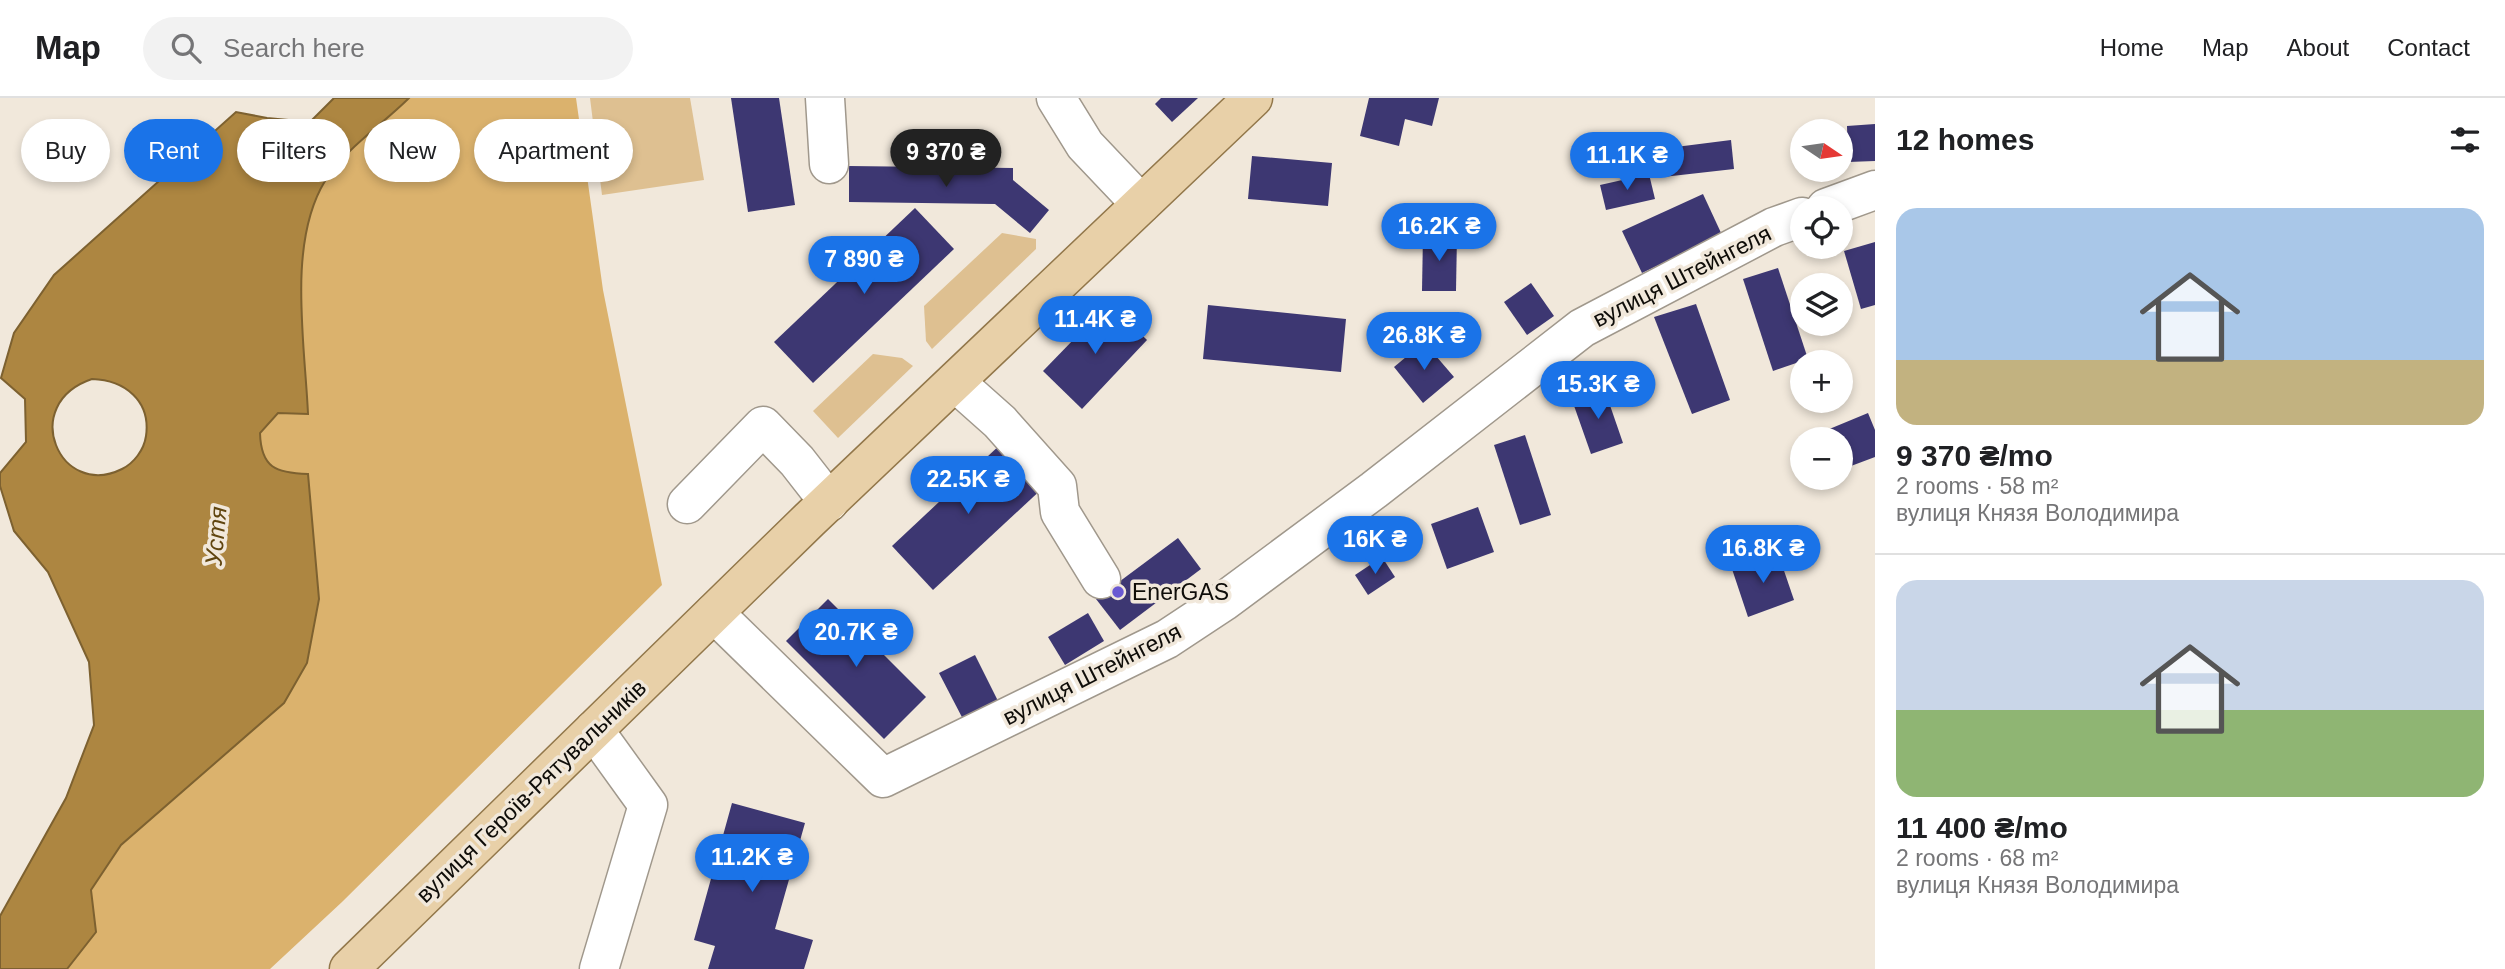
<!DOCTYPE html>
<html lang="en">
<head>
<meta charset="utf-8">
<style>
  body { margin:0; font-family:Arial,sans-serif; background:#f2f2f2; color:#202124; height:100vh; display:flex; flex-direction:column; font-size:26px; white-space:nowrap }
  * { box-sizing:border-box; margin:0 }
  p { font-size:23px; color:#757577 }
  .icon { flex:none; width:38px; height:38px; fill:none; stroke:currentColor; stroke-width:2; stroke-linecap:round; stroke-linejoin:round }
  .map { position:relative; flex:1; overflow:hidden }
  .side { display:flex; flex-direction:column; background:#fff; width:630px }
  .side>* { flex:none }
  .top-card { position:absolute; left:21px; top:21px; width:665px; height:63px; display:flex; gap:14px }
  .needle { width:46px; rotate:103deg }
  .buttons { position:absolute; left:1790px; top:21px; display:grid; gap:14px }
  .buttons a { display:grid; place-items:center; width:63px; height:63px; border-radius:50%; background:#fff; box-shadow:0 4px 10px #0003; font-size:35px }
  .price { position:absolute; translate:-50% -60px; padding:0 16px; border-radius:24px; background:#1a73e8; color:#fff; font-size:23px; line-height:46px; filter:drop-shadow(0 2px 4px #0008) }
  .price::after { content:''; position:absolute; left:50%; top:42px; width:21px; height:16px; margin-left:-10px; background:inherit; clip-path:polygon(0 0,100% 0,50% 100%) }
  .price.on { background:#222; color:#fff }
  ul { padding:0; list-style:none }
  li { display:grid; align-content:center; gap:14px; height:371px; padding:0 21px }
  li+li { border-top:2px solid #e0e0e0 }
  li span { display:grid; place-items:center; height:217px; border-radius:21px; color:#555 }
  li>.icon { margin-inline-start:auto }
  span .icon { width:126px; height:126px; fill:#fffc; stroke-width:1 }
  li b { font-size:30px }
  h2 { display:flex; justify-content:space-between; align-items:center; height:84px; padding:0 21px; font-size:30px }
  .chip { padding:0 24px; border-radius:32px; background:#fff; box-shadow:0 4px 10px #0003; font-size:24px; line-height:63px }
  .chip.on { background:#1a73e8; color:#fff }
  header { display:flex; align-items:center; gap:42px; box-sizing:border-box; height:98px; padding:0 35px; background:#fff; border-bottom:2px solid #e0e0e0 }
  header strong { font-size:33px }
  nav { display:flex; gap:38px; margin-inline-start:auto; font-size:24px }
  .search { width:490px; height:63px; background:#f2f2f2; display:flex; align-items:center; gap:18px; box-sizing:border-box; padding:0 24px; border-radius:38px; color:#757577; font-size:26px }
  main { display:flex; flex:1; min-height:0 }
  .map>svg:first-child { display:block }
  .green { fill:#dec091 }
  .forest { fill:#dbb26d }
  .water { fill:#ad8641; stroke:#7d6130; stroke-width:2; fill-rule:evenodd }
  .building { fill:#3d3772 }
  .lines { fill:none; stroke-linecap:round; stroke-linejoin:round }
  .minor-casing { stroke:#a0988c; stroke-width:41 }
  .major-casing { stroke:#92774a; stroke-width:41 }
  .minor { stroke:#fff; stroke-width:38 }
  .major { stroke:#e8d0a8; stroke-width:38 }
  .poi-dot { fill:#6a59d2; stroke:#f1e8db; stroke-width:2.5 }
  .labels { text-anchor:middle; stroke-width:7; stroke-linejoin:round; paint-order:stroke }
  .street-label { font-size:23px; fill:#0e0c08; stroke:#f1e8db }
  .poi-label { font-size:23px; fill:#0e0c08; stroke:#f1e8db; text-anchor:start }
  .water-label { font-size:24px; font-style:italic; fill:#60450f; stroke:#f1e8db }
</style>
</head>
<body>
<header>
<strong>Map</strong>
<div class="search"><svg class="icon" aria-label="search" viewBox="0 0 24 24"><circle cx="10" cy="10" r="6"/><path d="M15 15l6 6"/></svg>Search here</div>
<nav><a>Home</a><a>Map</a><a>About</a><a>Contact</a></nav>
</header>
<main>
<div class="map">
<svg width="1875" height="871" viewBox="0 0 1875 871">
  <rect width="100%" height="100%" fill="#f1e8db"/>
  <g class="green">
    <path d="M590,0H690L704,82L602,97Z"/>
    <path d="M1002,135L1036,141V151L932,251L926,243L924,208Z"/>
    <path d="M873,256L902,260L913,268L838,340L813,313Z"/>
  </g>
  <path class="forest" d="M409,0H576L603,192L662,487L342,804L270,871H67L96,834L91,792L121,747L284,605L308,376C276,375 261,370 260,335L278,315H308C305,246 287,144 325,83C345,50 383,26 409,0Z"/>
  <path class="water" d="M334,0H409C383,26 345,51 325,83C287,145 305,246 308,316L278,315L260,335C261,370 276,375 308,376L319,501L307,565L284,605L121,747L91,792L96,834L67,871H0V818L66,700L94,627L89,564L48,474L14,433L0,388V375L26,344L25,301L1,280L14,235L54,177L236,14L267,20L310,24ZM92,281C125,282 151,303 146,338C144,352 134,365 122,371C60,402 18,306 92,281Z"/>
  <g class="building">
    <path d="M731,0H779L795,107L748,114Z"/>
    <path d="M1161,0H1198L1172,24L1155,6Z"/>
    <path d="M1369,0H1439L1432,28L1405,21L1399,48L1360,38Z"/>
    <path d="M1875,26V63L1848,64L1847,28Z"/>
    <path d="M1731,42L1734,71L1663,79L1660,51Z"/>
    <path d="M1252,58L1332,65L1328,108L1248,101Z"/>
    <path d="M849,68L1013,70V82L1049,112L1030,135L995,106L849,104Z"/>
    <path d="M1649,76L1655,101L1606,112L1600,87Z"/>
    <path d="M1703,96L1722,137L1642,175L1622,133Z"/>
    <path d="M915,110L954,151L813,285L774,244Z"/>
    <path d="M1423,136L1457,137L1456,193H1422Z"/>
    <path d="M1875,144V207L1861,211L1844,153Z"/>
    <path d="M1778,170L1808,261L1773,273L1743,181Z"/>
    <path d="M1531,185L1554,218L1527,237L1504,204Z"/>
    <path d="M1109,205L1147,242L1082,311L1043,273Z"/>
    <path d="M1696,206L1730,302L1692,316L1654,219Z"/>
    <path d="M1208,207L1346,221L1341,274L1203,261Z"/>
    <path d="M1424,244L1454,279L1423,305L1394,269Z"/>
    <path d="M1604,290L1623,345L1591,356L1572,302Z"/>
    <path d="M1868,315L1875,332V359L1843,371L1841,341H1831L1827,332Z"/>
    <path d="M1525,337L1551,417L1520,427L1494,347Z"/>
    <path d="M1003,344L1045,388L933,492L892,448Z"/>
    <path d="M1478,409L1494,454L1447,471L1431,426Z"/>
    <path d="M1178,440L1201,471L1120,532L1096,501Z"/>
    <path d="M1778,455L1794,502L1748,519L1732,471Z"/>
    <path d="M1382,459L1395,479L1368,497L1355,477Z"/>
    <path d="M828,501L926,599L884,641L786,543Z"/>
    <path d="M1088,515L1104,543L1065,567L1048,539Z"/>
    <path d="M975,557L1000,607L965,625L939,575Z"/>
    <path d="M732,705L805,725L775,831L813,842L804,871H708L715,848L694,842Z"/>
  </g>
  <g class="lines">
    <defs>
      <g id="minor">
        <path d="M825,0L829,66"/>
        <path d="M1056,0L1085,47L1141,106"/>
        <path d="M1826,110L1875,92"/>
        <path d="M955,284L1000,324L1057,388L1060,414L1101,481"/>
        <path d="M687,406L763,328L797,363L829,404"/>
        <path d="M714,515L883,680L1167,541L1223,504L1374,392L1582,230L1774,129L1802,119"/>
        <path d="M594,632L648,707L599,871"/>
      </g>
      <path id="major" d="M349,871L809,422L1253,0"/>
    </defs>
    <use href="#minor" class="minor-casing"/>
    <use href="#major" class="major-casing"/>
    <use href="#minor" class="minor"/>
    <use href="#major" class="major"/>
  </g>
  <circle class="poi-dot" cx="1118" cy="494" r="7"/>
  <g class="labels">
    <g class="street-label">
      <text transform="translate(1682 178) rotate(-27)" y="8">вулиця Штейнгеля</text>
      <text transform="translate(1092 576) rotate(-27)" y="8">вулиця Штейнгеля</text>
      <text transform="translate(531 693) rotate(-44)" y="8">вулиця Героїв-Рятувальників</text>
    </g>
    <g class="poi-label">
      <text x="1132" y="502">EnerGAS</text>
    </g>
    <g class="water-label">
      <text transform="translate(216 438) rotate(-85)" y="8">Устя</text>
    </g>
  </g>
</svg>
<div class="buttons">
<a><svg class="needle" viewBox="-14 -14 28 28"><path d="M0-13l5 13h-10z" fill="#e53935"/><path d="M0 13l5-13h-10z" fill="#757577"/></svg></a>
<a><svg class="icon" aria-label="locate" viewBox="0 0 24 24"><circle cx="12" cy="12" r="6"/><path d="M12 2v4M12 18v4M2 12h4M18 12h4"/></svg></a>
<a><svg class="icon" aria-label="layers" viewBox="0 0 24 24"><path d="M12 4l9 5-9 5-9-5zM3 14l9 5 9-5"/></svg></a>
<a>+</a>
<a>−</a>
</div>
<b class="price on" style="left:946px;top:91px">9 370 ₴</b>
<b class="price" style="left:1627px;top:94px">11.1K ₴</b>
<b class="price" style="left:1439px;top:165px">16.2K ₴</b>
<b class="price" style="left:864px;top:198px">7 890 ₴</b>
<b class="price" style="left:1095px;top:258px">11.4K ₴</b>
<b class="price" style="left:1424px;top:274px">26.8K ₴</b>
<b class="price" style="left:1598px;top:323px">15.3K ₴</b>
<b class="price" style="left:968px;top:418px">22.5K ₴</b>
<b class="price" style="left:1375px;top:478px">16K ₴</b>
<b class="price" style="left:1763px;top:487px">16.8K ₴</b>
<b class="price" style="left:856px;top:571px">20.7K ₴</b>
<b class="price" style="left:752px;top:796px">11.2K ₴</b>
<div class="top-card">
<a class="chip">Buy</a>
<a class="chip on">Rent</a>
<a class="chip">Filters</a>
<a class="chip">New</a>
<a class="chip">Apartment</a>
</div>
</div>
<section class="side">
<h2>12 homes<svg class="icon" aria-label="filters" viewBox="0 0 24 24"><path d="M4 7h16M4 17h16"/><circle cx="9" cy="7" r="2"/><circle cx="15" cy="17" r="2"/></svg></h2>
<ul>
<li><span style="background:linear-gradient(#a9c7e8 70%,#c2b280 0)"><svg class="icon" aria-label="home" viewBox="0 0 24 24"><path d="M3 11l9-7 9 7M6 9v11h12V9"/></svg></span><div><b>9 370 ₴/mo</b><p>2 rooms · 58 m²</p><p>вулиця Князя Володимира</p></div></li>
<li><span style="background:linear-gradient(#c9d6e8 60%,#8fb573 0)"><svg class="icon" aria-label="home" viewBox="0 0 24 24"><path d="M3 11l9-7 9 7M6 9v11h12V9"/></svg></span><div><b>11 400 ₴/mo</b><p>2 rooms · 68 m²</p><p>вулиця Князя Володимира</p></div></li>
</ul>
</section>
</main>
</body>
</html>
